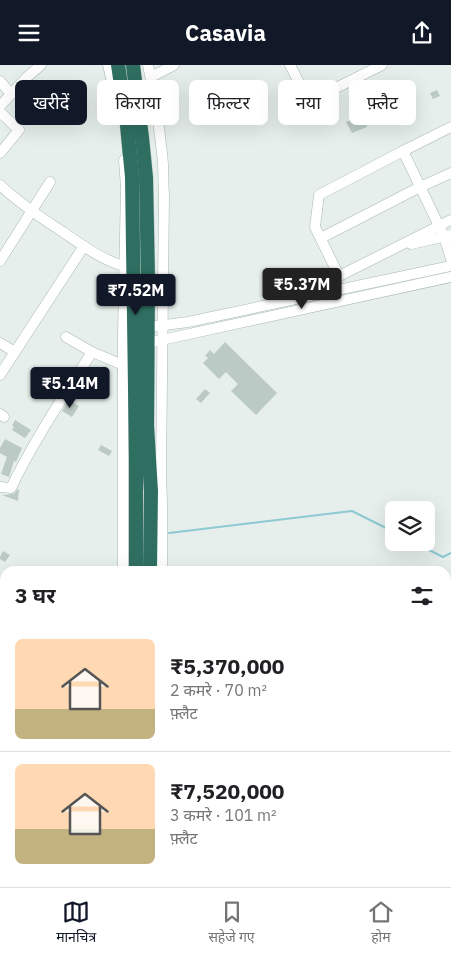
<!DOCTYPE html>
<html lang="hi">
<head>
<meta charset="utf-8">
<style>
  body { margin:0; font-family:"IBM Plex Sans","Noto Sans Devanagari",sans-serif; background:#f2f2f2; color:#202124; height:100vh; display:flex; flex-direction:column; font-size:19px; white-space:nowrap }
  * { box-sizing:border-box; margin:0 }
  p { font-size:16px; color:#757577 }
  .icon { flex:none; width:28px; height:28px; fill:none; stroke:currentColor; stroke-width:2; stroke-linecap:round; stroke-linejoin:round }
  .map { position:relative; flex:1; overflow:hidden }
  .sheet { position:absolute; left:0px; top:501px; width:451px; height:321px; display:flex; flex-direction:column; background:#fff; border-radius:15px 15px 0 0; box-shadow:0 5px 20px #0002 }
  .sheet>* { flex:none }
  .banner { position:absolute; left:15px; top:15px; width:421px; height:45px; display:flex; gap:10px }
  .fabs { position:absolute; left:385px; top:436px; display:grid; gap:10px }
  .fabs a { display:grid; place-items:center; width:50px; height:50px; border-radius:8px; background:#fff; box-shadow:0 5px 20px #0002; font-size:25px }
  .price { position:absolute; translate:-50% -42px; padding:0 11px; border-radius:5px; background:#111827; color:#fff; font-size:16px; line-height:32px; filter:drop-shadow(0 1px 2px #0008) }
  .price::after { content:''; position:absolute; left:50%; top:30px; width:15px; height:11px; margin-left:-8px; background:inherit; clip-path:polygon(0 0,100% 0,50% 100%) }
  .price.active { background:#222; color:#fff }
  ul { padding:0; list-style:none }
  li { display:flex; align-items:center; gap:15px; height:125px; padding:0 15px }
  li+li { border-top:1px solid #e0e0e0 }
  li span { display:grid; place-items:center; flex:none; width:140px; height:100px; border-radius:8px; color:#555 }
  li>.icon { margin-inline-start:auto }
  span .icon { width:60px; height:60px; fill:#fffc; stroke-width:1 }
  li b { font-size:21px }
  h2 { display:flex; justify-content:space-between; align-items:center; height:60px; padding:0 15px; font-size:21px }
  .pill { padding:0 18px; border-radius:8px; background:#fff; box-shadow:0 5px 20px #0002; font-size:18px; line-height:45px }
  .pill.active { background:#111827; color:#fff }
  header { display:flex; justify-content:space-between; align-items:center; height:65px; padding:0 15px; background:#111827; color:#fff; font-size:22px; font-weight:700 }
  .menu { display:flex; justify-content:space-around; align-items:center; height:70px; border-top:1px solid #e0e0e0; background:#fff; font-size:14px; color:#757577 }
  .menu a { display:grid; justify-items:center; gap:2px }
  .menu .active { color:#111827 }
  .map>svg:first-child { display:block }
  .water { fill:#8ec9d4 }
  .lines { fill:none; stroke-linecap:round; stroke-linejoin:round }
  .stream { stroke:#8ec9d4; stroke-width:2 }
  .building { fill:#bbcac4 }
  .minor-casing { stroke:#a8b8b2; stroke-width:11 }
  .highway-casing { stroke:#c2cac8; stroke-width:15 }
  .minor { stroke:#fff; stroke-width:10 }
  .highway { stroke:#2f6f62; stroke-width:14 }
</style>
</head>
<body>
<header><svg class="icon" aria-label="menu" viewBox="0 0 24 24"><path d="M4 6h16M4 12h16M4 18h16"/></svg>Casavia<svg class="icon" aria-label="share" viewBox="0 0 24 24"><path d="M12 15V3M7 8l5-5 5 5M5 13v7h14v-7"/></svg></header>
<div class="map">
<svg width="451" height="822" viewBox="0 0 451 822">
  <rect width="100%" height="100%" fill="#e6efeb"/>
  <path class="water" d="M0,648L5,652V705L0,713Z"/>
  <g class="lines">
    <g class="stream">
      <path d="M169,468L352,446L394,467"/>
      <path d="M415,478L443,492L451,488"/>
    </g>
  </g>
  <g class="building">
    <path d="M437,25L440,31L433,34L430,28Z"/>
    <path d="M362,50L367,62L352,68L346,57Z"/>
    <path d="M225,277L277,328L256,350L231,326L238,319L226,307L219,314L203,298L208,293L205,291L210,285L214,289Z"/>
    <path d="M81,316L92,323L86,333L75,327Z"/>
    <path d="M205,324L210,328L201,338L196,334Z"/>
    <path d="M69,335L79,341L72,352L62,346Z"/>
    <path d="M15,355L31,365L25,373L12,365L14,362L12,361Z"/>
    <path d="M5,374L22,383L16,397L14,396L9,412L1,409L7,392L0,388V383Z"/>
    <path d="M101,380L112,386L109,391L98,385Z"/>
    <path d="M18,424H19L18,436L2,430L14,429Z"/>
    <path d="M3,486L10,490L5,497L0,494V492Z"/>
  </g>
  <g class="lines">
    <defs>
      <g id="minor">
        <path d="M108,0L119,48"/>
        <path d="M148,0C154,29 159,59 162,88C164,103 163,117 164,131L161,408L162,437V506"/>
        <path d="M290,0L306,31L311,33L318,32L382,0"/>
        <path d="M151,12L174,0"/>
        <path d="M0,16L11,29"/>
        <path d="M0,41L27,12L41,0"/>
        <path d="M0,47L19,65L0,88"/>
        <path d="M403,86L451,62"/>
        <path d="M0,120C19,138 41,153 63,167C82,180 102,195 124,201"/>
        <path d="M451,155L339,211L315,162L319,130L403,86L439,161L444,171L451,194"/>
        <path d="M321,173L420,122L451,108"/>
        <path d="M411,179L451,170"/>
        <path d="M0,196L50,117"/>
        <path d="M157,261L188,257L451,201"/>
        <path d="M66,272L92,287L123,300"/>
        <path d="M0,278L15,287"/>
        <path d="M148,278L451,212"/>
        <path d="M0,310L84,181"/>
        <path d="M0,349L4,352"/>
        <path d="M0,422L11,423C34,375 64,331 92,287"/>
        <path d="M123,506V269L126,123L124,95"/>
        <path d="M446,632L451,641"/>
        <path d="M0,740L5,736"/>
        <path d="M446,743L450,750L446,752"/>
        <path d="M0,750L5,755"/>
        <path d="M0,785L5,780"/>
        <path d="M404,818L409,822"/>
        <path d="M8,822L14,818"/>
        <path d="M60,822L65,818"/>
        <path d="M121,822V818"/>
        <path d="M159,822L160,818"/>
      </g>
      <g id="highway">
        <path d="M118,0L127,60L132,112L136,394V506"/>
        <path d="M133,0L142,73L146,113L148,214L147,361L151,426L150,506"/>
        <path d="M132,822V818"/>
        <path d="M146,822V818"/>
      </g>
    </defs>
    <use href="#minor" class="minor-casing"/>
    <use href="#highway" class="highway-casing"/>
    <use href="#minor" class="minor"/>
    <use href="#highway" class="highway"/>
  </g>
</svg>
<div class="fabs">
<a><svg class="icon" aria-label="layers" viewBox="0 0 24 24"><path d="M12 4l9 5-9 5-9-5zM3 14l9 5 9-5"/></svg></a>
</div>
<b class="price active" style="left:302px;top:245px">₹5.37M</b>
<b class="price" style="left:136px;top:251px">₹7.52M</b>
<b class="price" style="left:70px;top:344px">₹5.14M</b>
<div class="banner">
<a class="pill active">खरीदें</a>
<a class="pill">किराया</a>
<a class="pill">फ़िल्टर</a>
<a class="pill">नया</a>
<a class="pill">फ़्लैट</a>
</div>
<section class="sheet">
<h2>3 घर<svg class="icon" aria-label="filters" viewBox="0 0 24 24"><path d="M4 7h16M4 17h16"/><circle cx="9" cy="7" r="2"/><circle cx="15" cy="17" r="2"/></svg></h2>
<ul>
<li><span style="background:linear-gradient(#ffd9b3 70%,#c2b280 0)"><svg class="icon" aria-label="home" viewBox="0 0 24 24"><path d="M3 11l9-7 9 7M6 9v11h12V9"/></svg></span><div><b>₹5,370,000</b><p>2 कमरे · 70 m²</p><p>फ़्लैट</p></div></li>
<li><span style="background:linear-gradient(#ffd9b3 65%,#c2b280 0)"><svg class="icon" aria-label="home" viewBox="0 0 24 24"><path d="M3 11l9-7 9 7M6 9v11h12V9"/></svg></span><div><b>₹7,520,000</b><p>3 कमरे · 101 m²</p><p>फ़्लैट</p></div></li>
</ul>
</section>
</div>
<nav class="menu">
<a class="active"><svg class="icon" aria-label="map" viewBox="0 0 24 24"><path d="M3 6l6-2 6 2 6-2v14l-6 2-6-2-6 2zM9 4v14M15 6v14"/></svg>मानचित्र</a>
<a><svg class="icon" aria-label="saved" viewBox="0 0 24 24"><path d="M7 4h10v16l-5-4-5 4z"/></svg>सहेजे गए</a>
<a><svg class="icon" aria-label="home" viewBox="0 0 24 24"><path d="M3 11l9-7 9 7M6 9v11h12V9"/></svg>होम</a>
</nav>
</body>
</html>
